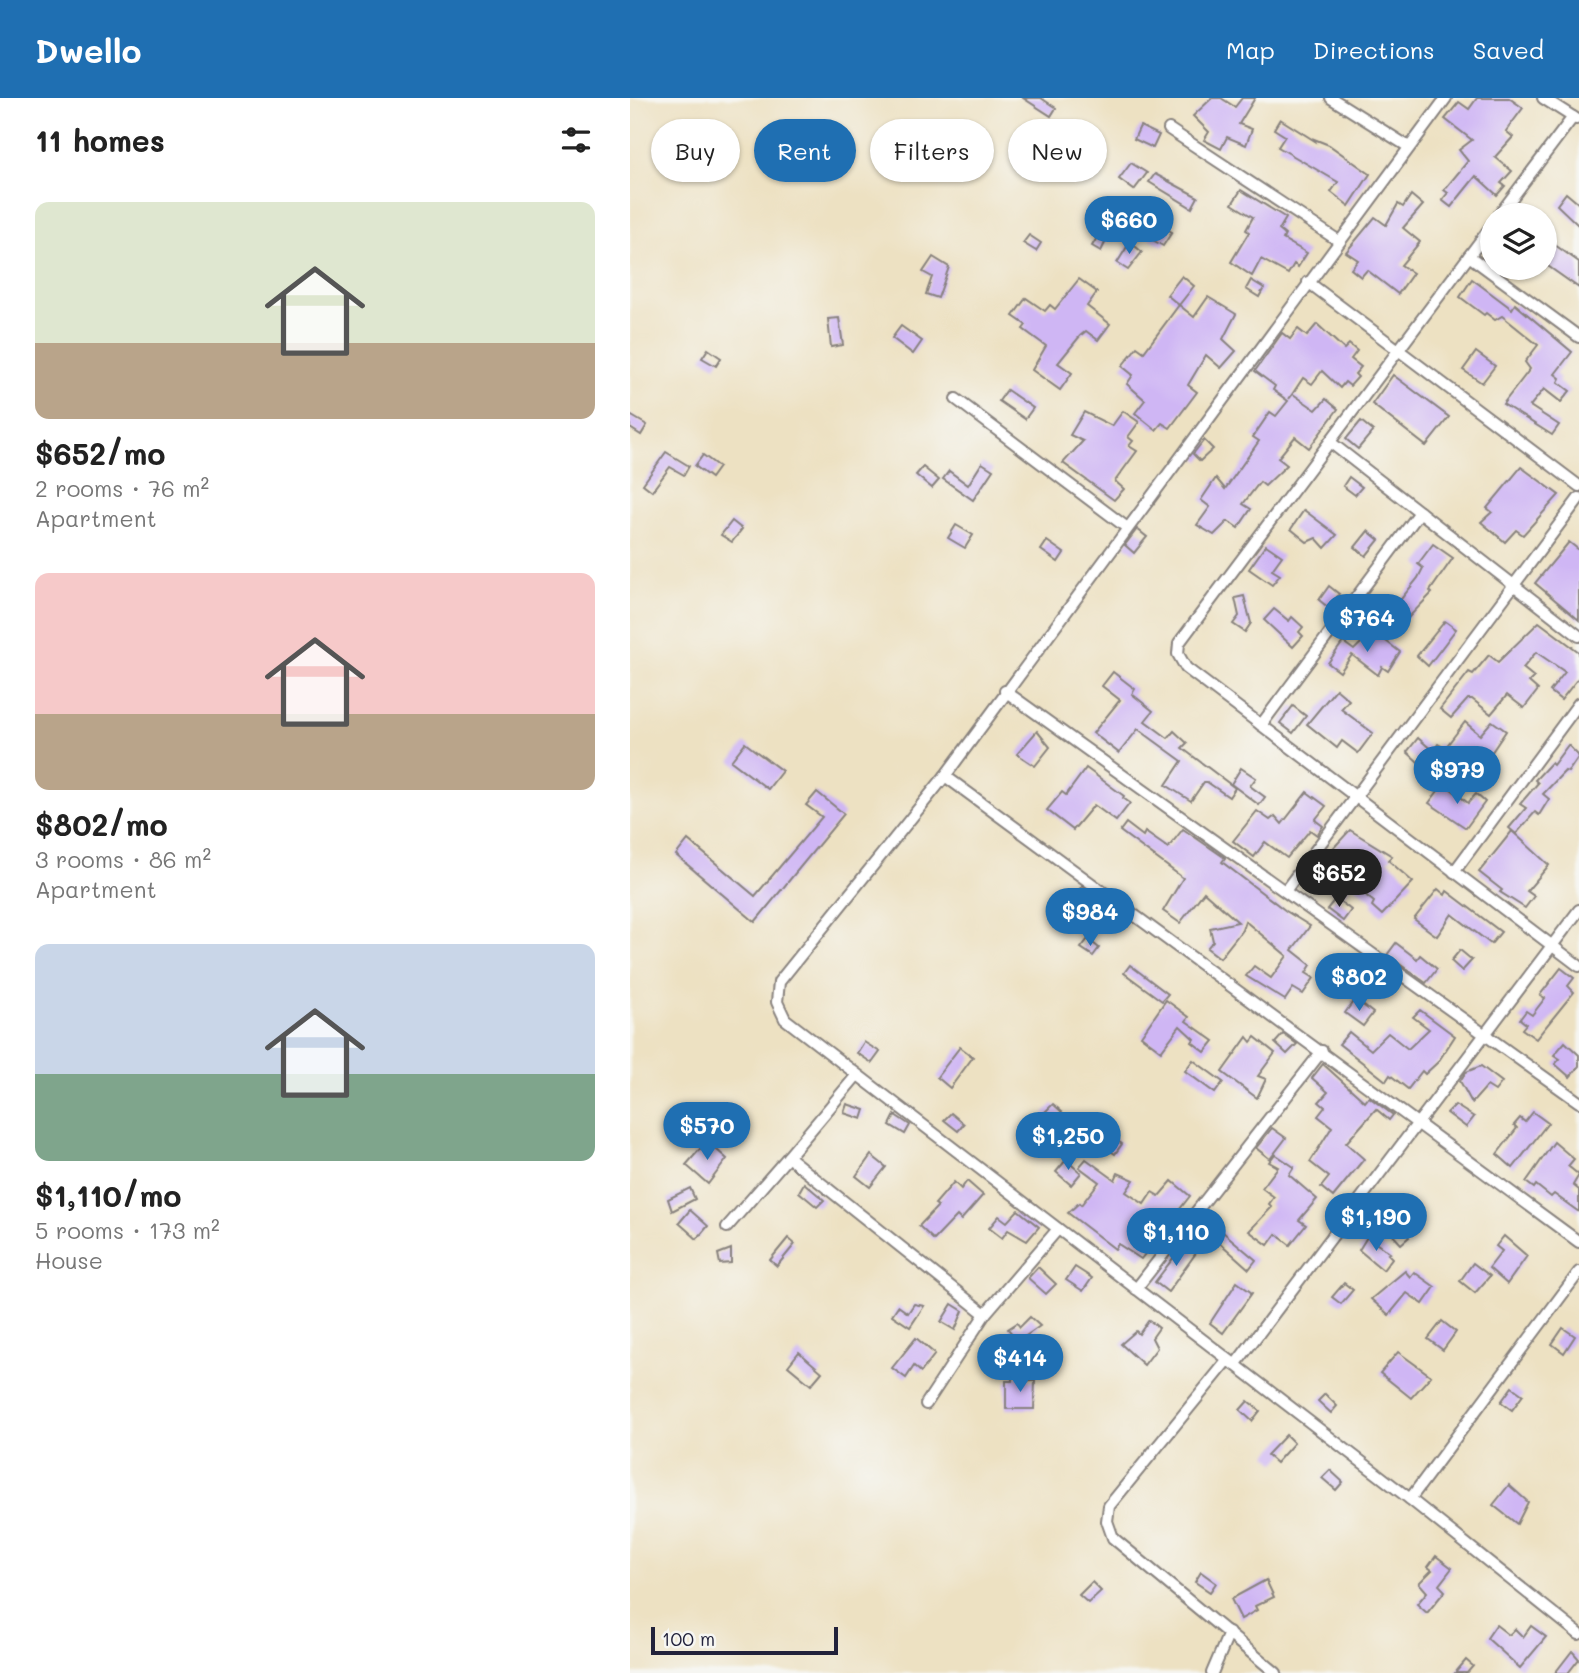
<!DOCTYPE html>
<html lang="en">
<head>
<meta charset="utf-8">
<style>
  body { margin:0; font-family:Mali,sans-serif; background:#f6f6f6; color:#222; height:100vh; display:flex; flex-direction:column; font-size:26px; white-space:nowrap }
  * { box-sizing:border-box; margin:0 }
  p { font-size:23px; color:#767676 }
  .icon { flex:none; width:38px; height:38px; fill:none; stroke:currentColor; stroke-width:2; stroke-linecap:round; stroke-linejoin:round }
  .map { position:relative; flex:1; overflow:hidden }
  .drawer { display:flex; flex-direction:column; background:#fff; width:630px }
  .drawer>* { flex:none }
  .guide { position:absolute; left:21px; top:21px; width:665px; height:63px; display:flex; gap:14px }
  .buttons { position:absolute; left:850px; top:105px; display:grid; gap:14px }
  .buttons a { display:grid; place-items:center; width:77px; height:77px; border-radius:50%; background:#fff; box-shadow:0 2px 5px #0004; font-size:35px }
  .scale { position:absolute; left:21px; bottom:18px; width:187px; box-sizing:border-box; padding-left:7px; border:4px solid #22223b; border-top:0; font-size:19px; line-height:24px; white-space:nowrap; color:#22223b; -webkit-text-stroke:5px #f6f6f2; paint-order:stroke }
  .price { position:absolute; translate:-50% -60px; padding:0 16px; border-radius:24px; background:#1f6fb2; color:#fff; font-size:23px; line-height:46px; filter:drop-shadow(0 2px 4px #0008) }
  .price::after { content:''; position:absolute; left:50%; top:42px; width:21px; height:16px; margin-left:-10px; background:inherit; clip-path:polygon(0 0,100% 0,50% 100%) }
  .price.selected { background:#222; color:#fff }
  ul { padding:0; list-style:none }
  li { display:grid; align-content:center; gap:14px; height:371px; padding:0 35px }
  li span { display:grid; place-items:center; height:217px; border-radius:14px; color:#555 }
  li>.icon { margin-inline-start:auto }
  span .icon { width:126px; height:126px; fill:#fffc; stroke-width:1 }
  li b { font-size:30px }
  h2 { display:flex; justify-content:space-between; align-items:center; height:84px; padding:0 35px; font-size:30px }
  .pill { padding:0 24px; border-radius:32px; background:#fff; box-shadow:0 2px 5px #0004; font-size:24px; line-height:63px }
  .pill.selected { background:#1f6fb2; color:#fff }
  header { display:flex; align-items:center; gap:42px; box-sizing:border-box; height:98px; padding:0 35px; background:#1f6fb2; color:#fff }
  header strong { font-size:33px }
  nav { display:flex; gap:38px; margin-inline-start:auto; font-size:24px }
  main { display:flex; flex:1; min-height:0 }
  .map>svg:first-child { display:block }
  .building { fill:#cfb6f4 }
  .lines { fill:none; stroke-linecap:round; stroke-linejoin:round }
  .street-casing { stroke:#88827e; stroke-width:14 }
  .street { stroke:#fff; stroke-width:10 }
</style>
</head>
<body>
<header>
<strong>Dwello</strong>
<nav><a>Map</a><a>Directions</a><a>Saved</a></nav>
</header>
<main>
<section class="drawer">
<h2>11 homes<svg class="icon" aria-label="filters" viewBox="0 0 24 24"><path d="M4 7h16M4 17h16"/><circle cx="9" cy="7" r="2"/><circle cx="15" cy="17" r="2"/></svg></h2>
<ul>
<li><span style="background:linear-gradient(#dfe7d0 65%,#b9a48a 0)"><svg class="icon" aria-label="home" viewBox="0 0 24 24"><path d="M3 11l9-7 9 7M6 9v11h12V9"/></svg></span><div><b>$652/mo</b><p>2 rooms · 76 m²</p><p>Apartment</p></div></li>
<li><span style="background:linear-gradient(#f6c9c9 65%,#b9a48a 0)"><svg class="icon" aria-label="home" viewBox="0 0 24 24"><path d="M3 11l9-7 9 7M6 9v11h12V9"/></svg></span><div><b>$802/mo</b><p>3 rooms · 86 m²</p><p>Apartment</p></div></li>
<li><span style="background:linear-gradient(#c9d6e8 60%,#7fa58c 0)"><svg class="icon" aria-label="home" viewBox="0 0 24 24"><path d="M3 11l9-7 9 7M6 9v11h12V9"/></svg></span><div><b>$1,110/mo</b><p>5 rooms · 173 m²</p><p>House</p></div></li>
</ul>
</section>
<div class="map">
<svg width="949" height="1575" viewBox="0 0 949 1575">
  <rect width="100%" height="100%" fill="#f6f6f2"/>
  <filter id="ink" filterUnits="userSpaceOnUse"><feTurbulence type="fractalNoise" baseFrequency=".0143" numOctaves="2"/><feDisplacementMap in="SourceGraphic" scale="14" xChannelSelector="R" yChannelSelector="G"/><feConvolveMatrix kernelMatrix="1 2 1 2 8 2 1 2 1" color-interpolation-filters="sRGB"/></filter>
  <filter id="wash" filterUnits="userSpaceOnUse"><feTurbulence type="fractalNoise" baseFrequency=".00686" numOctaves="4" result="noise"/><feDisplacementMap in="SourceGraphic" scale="28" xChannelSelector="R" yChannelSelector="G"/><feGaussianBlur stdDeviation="1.57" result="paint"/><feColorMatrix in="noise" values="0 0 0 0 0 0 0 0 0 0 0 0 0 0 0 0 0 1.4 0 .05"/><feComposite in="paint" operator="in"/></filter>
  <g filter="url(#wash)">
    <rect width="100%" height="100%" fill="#ede1c2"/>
    <g id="blocks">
      <g class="building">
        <path d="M393,0H411L426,10L421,18Z"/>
        <path d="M582,0H591L605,9L612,0H625L609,26L622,31L616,47L597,39L591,51L574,42L579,34L563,18Z"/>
        <path d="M847,0H879L893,10L876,33L883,39L865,59L882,73L871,85L875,88L867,97L846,78L821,109L812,102L818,95L814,92L838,63L829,52L842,42L815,21L829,4L839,11Z"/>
        <path d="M650,21L685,43L684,41L699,47L740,76L719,108L701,94L708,84L648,49L655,38L644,31Z"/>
        <path d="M510,28L529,37L523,50L504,41Z"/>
        <path d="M501,65L517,75L504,92L489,81Z"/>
        <path d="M525,76L568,99L562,110L519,84Z"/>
        <path d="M611,92L656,120L649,132L655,137L653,141L677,155L668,169L664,166L658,176L631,161L622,178L601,164L619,134L616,132L623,119L602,106Z"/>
        <path d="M936,95L949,106V128L927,107Z"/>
        <path d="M781,97L793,107L773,130L790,144L771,167L783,175L768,196L737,172L731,179L721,171L728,162L716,154L745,119L756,127L768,106L773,109Z"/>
        <path d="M525,124L542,134L533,148L516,138Z"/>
        <path d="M399,137L411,145L406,153L393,145Z"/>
        <path d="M468,138L476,143L471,153L462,148Z"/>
        <path d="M915,140L949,164V190L915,166Z"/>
        <path d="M500,144L512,154L498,172L487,165Z"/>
        <path d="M303,159L319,169L308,200L296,196L302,179L293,174Z"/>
        <path d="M552,178L564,188L549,207L537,197Z"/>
        <path d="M449,181L467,194L457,208L480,226L468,242L456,233L450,238L428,265L442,275L430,292L402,272L416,248L393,231L396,227L383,218L396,200L415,213L420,207L425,211Z"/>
        <path d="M842,181L882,211L885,206L942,254L925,276L930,280L928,284L940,293L931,304L914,291L900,308L929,327L922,337L873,306L900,271L895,264L908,247L872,218L865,222L856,215L854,217L830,199Z"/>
        <path d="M621,182L634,190L629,199L616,191Z"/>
        <path d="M578,199L606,216L593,241L606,253L591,270L576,257L558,287L567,294L540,330L532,325L526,332L505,315L515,302L497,286L503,277L492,268L507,249L514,254L549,207L564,219Z"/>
        <path d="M209,220L213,247L201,249L198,221Z"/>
        <path d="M687,226L714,251L719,246L727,253L721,261L731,269L725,276L728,279L720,288L715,284L710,290L692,273L682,286L673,280L659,301L663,296L686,312L696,301L708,311L679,350L665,339L648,360L657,367L635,388L630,384L613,406L621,411L608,430L598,423L584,437L567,427L580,409L571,402L586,380L595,391L629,343L623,339L640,314L646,318L658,303L643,292L645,288L625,273L652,235L660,241L668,231L677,238Z"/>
        <path d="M271,228L292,243L283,256L262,240Z"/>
        <path d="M78,251L91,260L86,268L72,260Z"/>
        <path d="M846,254L865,268L852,285L833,272Z"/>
        <path d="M763,277L819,319L796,348L742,306Z"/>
        <path d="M377,292L403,310L395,321L369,303Z"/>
        <path d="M493,313L509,324L498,339L503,343L499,348L507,353L485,383L494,391L484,402L433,365L453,343L440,337L454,314L482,328Z"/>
        <path d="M0,317L17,327L11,337L0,330Z"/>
        <path d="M731,323L743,333L728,351L716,341Z"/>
        <path d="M574,342L583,351L570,363L563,356Z"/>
        <path d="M36,354L59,368L54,377L40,369L22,393L13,386Z"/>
        <path d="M73,357L89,369L81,380L65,368Z"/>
        <path d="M352,365L363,372L343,402L313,381L319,373L338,387Z"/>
        <path d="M293,369L309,382L302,390L286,377Z"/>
        <path d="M891,369L929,397L893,437L886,432L875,444L851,424L862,414L857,410Z"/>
        <path d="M719,379L732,389L725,397L713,388Z"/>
        <path d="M674,412L707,437L695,450L686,440L677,444L661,431Z"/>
        <path d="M102,423L112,431L102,444L91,437Z"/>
        <path d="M326,427L343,437L335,450L318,440Z"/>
        <path d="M507,431L517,439L504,455L495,447Z"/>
        <path d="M738,433L749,442L736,458L725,449Z"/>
        <path d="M417,443L434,455L428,464L411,452Z"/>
        <path d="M939,444L949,452V522L905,485Z"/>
        <path d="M803,446L823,460L800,493L802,495L778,520L763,511L788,480L793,470L788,466Z"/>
        <path d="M636,447L652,458L642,472L650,477L642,487L619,471Z"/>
        <path d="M699,488L709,496L699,510L689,502Z"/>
        <path d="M614,498L621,525L615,534L603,526L609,518L605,500Z"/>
        <path d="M644,511L659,523L662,519L673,529L669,534L673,538L663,549L634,522Z"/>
        <path d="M815,523L826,531L798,568L787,558Z"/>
        <path d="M909,524L949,554V579L931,602L920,593L935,574L906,554L893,570L904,579L899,584L908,592L894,610L877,597L861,616L842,601H838L821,620L810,611L839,574L843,576L859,557L868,564Z"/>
        <path d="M743,533L770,554L758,573L752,569L748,577L722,557L710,574L698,565L713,544L724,552Z"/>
        <path d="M483,574L505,591L502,596L523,613L515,623L538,640L544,633L557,645L552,650L605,690L599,699L577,684H574L561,703L536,687L552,663L508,631L489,655L463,635L490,602L472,588Z"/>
        <path d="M706,591L719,602L711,611L743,635L728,655L712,643L707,650L677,626Z"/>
        <path d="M663,608L676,618L663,635L650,625Z"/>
        <path d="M862,623L876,633L847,676L826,659L807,681L777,654L788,640L803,653L808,646L815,650L835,624L850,637Z"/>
        <path d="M407,633L420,649L405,668L387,656Z"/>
        <path d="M115,645L152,673L138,691L101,663Z"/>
        <path d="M938,647L949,658L938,674L935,673L913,696L919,701L909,717L905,714L886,736L879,730L896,710L890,706L908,685L905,682L921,665L923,667Z"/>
        <path d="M456,670L494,698L493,700L500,705L486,723L464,707L443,732L417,712L432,694L436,697Z"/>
        <path d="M611,670L626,680L620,688L635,699L629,707L601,686Z"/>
        <path d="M814,685L838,705L846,696L855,704L836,730L799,705Z"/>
        <path d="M187,694L214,716L125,824L46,757L58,742L125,798L192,719L176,707Z"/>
        <path d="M677,694L696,708L685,722L693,728L687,737L680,732L657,760L635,744L624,759L603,743L627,713L640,722L645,718L652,726Z"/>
        <path d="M496,725L513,738L515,734L538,750L553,731L595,760L592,764L656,813L680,828L662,852L681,867L676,875L684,880L673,896L663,890L655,902L616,878L624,868L641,880L657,858L615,823L612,832L590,860L577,850L583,843L580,830L608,824L574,794L550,825L533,813L553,780L490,733Z"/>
        <path d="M720,732L762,758L758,762L783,784L752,817L742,808L744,804L722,786L710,800L689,783L704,764L697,757Z"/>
        <path d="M882,733L919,767L897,793L904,798L895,810L870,794L872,792L849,774Z"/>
        <path d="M452,788L483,811L464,837L446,824L450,818L437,808Z"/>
        <path d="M808,791L815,797L817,793L871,834L861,846L822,816L807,838L801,834L784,821Z"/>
        <path d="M706,800L721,812L713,823L697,811Z"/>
        <path d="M458,841L469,850L463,858L451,850Z"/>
        <path d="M766,845L787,861L790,857L807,871L796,885L757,857Z"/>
        <path d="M830,852L842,862L832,873L821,863Z"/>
        <path d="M500,867L538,896L532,903L494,875Z"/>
        <path d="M931,870L944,880L938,888L944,894L906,941L892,931L896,926L890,921L896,913L902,917L915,900L910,897Z"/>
        <path d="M725,901L743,915L733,928L715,915Z"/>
        <path d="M536,902L559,919L556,923L584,943L575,954L562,944L564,941L550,928L531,953L511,938Z"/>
        <path d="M790,912L825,938L808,964L795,976L792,973L778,991L760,977L756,983L709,946L719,934L741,952L758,935L778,951L799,931L783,919Z"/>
        <path d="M653,936L667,946L657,956L645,945Z"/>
        <path d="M617,939L621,944L625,939L645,955L628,978L636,981L627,1000L592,974Z"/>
        <path d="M234,944L250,954L242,965L227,955Z"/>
        <path d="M935,944L949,957V968L940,979L925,966L930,961L924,957Z"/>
        <path d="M330,949L343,959L320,990L307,979Z"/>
        <path d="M563,962L593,984L585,995L555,973Z"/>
        <path d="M693,966L735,1004L739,999L763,1017L759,1022L746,1011L716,1045L734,1061L703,1099L691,1089L699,1079L680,1064L702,1029L688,1018L695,1009L689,1004L698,994L682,980Z"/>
        <path d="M851,968L872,984L865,993L857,988L842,1005L830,983L836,974Z"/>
        <path d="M217,1006L235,1012L232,1021L214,1015Z"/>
        <path d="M423,1006L432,1014L423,1023L414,1015Z"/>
        <path d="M825,1007L844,1019L836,1029L817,1015Z"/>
        <path d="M903,1014L918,1025L883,1070L867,1056L887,1030L884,1027L890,1020L895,1024Z"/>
        <path d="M321,1015L334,1026L328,1033L314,1022Z"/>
        <path d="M265,1017L280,1027L275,1036L260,1027Z"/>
        <path d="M642,1030L656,1040L640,1061L626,1050Z"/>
        <path d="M478,1036L492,1046L485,1056L471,1046Z"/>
        <path d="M77,1043L97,1061L78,1086L56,1067Z"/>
        <path d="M924,1044L944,1061L938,1068L949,1077L943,1087L949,1092V1114L924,1096L921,1099L906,1087L904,1090L896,1084Z"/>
        <path d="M645,1056L664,1069L659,1077L687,1101L669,1122L676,1127L660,1147L646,1136L638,1147L619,1133L642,1109L639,1106L644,1099L632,1090L648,1069L639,1064Z"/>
        <path d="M241,1057L256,1069L240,1089L226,1078Z"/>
        <path d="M456,1061L485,1082L488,1075L504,1082L496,1094L514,1106L522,1094L529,1098L542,1083L560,1098L511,1161L488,1146L485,1151L438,1115L449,1105L451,1107L469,1084L449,1069Z"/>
        <path d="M436,1062L451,1075L441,1087L426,1074Z"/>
        <path d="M337,1083L353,1097L331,1122L327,1118L304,1142L289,1128L308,1108L305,1106L324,1084L331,1091Z"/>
        <path d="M174,1085L194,1102L187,1109L169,1094Z"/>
        <path d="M60,1090L65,1101L42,1113L38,1101Z"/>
        <path d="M60,1112L78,1128L67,1141L49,1125Z"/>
        <path d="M388,1112L409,1129L397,1143L378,1132L372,1140L359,1130L369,1118L377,1124Z"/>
        <path d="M770,1127L779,1139L771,1146L761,1135Z"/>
        <path d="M587,1129L626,1162L619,1171L581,1137Z"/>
        <path d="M874,1138L897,1158L877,1186L859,1170L872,1153L866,1148Z"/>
        <path d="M737,1139L760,1155L758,1156L762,1160L753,1172L729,1152Z"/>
        <path d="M158,1140L165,1146L147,1168L140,1162Z"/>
        <path d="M554,1146L566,1155L538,1194L525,1184Z"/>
        <path d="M101,1151V1165L90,1166L88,1156Z"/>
        <path d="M843,1165L860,1178L845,1195L830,1183Z"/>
        <path d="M408,1169L426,1186L416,1196L398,1180Z"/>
        <path d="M445,1169L462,1180L453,1193L436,1182Z"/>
        <path d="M775,1173L780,1179L784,1174L805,1189L793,1206L777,1195L759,1217L741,1201Z"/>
        <path d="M607,1184L622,1195L593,1235L580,1225Z"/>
        <path d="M714,1185L723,1192L711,1206L702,1199Z"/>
        <path d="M284,1206L294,1208L280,1229L262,1217L268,1208L278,1215Z"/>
        <path d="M322,1206L333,1213L325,1232L311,1224Z"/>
        <path d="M400,1219L410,1228L373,1254L370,1250L383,1237L378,1231L387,1225L390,1229Z"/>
        <path d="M519,1222L529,1230L522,1240L527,1250L514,1267L491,1246L506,1233L509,1236Z"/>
        <path d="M812,1223L826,1234L813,1252L798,1241Z"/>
        <path d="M933,1230L945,1238L934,1255L922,1246Z"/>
        <path d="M286,1240L305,1256L291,1274L284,1268L276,1280L262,1270Z"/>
        <path d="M169,1254L192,1274L181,1287L158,1268Z"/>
        <path d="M768,1254L801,1278L781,1300L750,1275Z"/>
        <path d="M382,1279H399V1283H405L404,1311H376V1283H382Z"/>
        <path d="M882,1289L893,1297L882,1312L871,1304Z"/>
        <path d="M695,1296L707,1308L701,1315L688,1303Z"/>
        <path d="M618,1303L630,1313L622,1323L610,1312Z"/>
        <path d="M656,1337L664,1345L646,1365L637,1357Z"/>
        <path d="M700,1372L713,1384L706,1392L692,1380Z"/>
        <path d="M879,1387L898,1404L887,1426L863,1407Z"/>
        <path d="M806,1458L822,1470L809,1487L815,1493L797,1515L787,1506L797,1494L789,1485L802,1472L798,1469Z"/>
        <path d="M571,1474L586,1485L580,1494L565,1484Z"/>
        <path d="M636,1482L644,1499L625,1508L627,1512L611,1521L601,1501Z"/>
        <path d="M462,1484L471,1493L458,1505L449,1497Z"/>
        <path d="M866,1527L879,1537L885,1531L893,1539L901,1528L916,1539L890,1570L857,1540Z"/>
        <path d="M942,1553L949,1561L938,1575H925Z"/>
        <path d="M836,1562L843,1568L837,1575H825Z"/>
      </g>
    </g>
  </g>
  <g filter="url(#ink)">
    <use href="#blocks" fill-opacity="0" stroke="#88827e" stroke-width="2"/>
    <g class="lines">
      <defs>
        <g id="street">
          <path d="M701,0L779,49"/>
          <path d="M816,0L315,678L149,884L147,904L155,921L780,1401L949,1536"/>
          <path d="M913,0L946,21"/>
          <path d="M539,31L709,143"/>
          <path d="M869,117L943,19"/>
          <path d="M863,126L549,545L548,556L556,570L949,868"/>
          <path d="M839,158L949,239"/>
          <path d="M678,184L949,388"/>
          <path d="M326,301L496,429"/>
          <path d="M700,344L949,538"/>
          <path d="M375,593L949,1004"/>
          <path d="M631,627L790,414"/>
          <path d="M315,678L949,1144"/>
          <path d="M824,774L949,605"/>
          <path d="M655,793L949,400"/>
          <path d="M227,977L158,1059L355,1216L428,1131"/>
          <path d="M97,1129L158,1059"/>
          <path d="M506,1191L692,953"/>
          <path d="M598,1262L479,1408L477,1423L483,1440L646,1575"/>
          <path d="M605,1267L949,812"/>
          <path d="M296,1306L355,1216"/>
          <path d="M780,1401L949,1174"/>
          <path d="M582,1575L599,1535"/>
        </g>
      </defs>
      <use href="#street" class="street-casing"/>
      <use href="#street" class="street"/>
    </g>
  </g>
</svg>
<div class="buttons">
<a><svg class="icon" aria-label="layers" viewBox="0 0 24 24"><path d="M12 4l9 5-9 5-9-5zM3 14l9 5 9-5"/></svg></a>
</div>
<div class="scale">100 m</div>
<b class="price" style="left:499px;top:158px">$660</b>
<b class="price" style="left:737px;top:556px">$764</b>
<b class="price" style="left:827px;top:708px">$979</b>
<b class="price selected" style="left:709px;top:811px">$652</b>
<b class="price" style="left:460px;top:850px">$984</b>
<b class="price" style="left:729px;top:915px">$802</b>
<b class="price" style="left:77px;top:1064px">$570</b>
<b class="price" style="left:438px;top:1074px">$1,250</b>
<b class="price" style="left:746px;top:1155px">$1,190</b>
<b class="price" style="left:546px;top:1170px">$1,110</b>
<b class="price" style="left:390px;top:1296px">$414</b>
<div class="guide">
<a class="pill">Buy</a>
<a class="pill selected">Rent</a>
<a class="pill">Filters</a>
<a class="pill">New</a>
</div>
</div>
</main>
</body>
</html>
